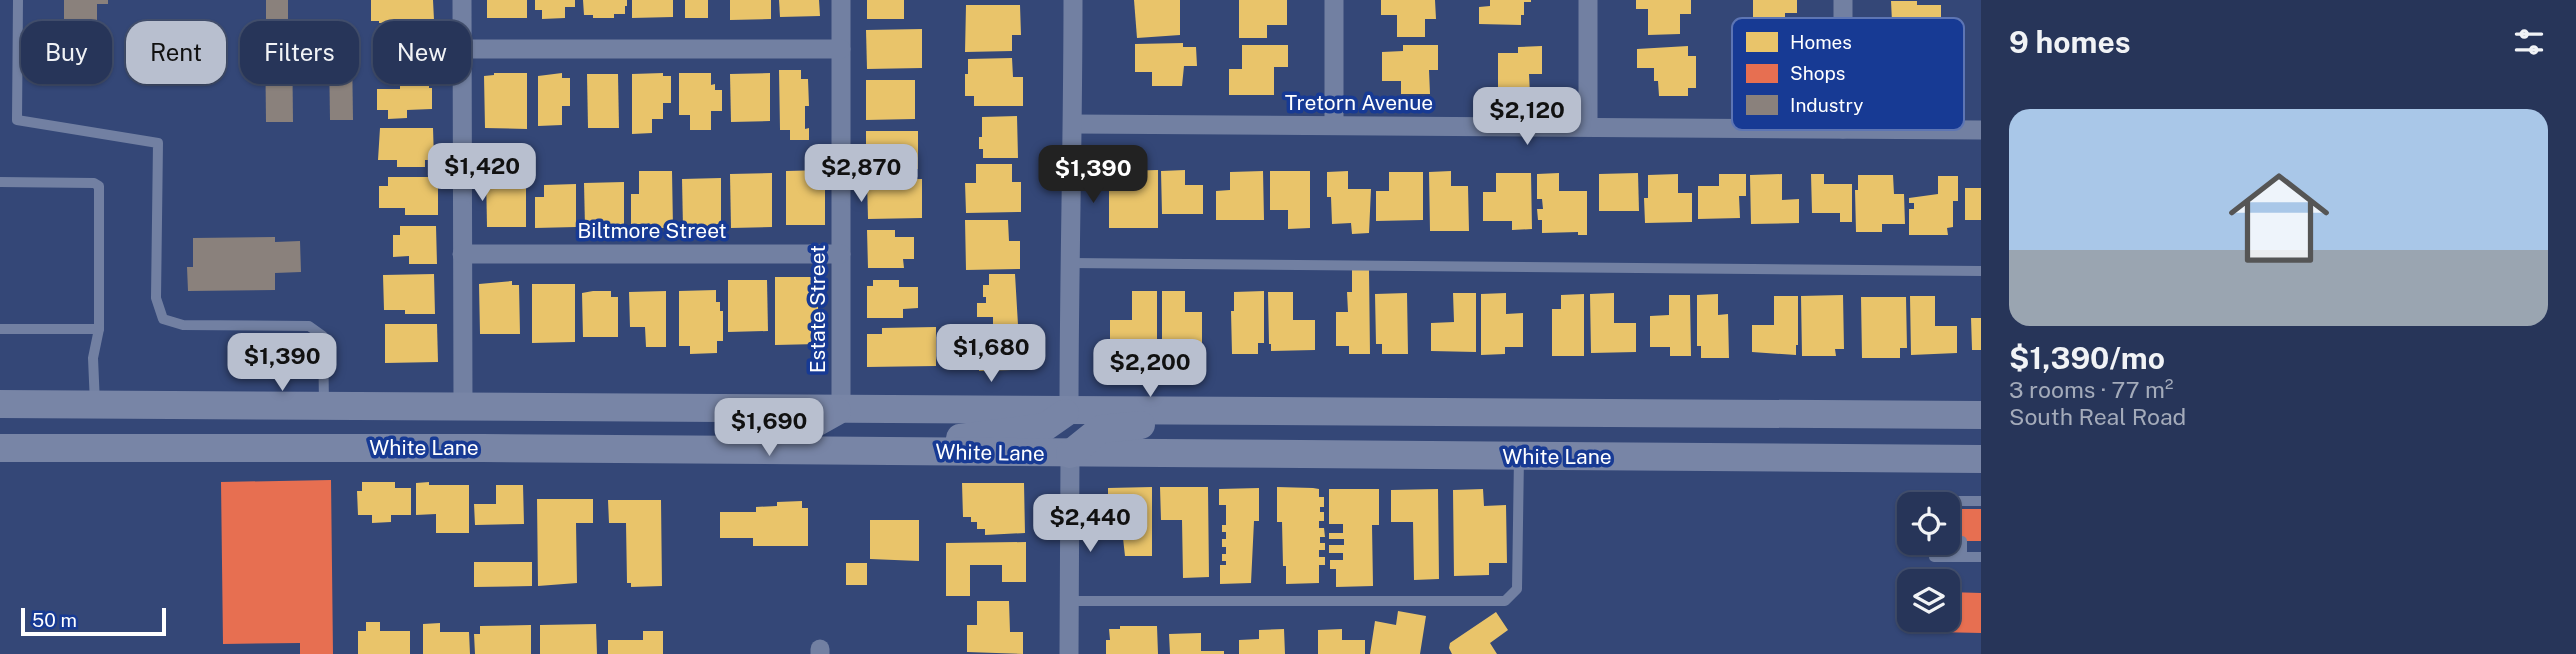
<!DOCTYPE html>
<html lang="en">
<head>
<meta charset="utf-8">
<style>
  body { margin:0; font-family:"Public Sans",sans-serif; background:#2f3d5f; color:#f1f3f6; height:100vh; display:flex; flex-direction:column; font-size:26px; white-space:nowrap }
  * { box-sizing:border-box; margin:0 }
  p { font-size:23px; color:#a4abba }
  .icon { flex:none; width:38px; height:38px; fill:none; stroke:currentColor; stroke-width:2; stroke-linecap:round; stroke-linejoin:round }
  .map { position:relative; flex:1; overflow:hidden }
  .side { display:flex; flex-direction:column; background:#273559; width:595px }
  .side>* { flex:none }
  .top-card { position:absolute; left:21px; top:21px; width:665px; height:63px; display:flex; gap:14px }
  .controls { position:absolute; left:1897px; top:492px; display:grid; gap:14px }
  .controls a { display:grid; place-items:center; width:63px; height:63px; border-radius:14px; background:#273559; box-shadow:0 2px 5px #0004,0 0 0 2px #43506f; font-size:35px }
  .scale { position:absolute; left:21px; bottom:18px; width:145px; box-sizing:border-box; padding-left:7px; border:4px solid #fff; border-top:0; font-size:19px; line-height:24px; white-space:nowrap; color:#fff; -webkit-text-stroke:5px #173a94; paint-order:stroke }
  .price { position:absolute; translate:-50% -60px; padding:0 16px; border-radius:14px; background:#b8bfcf; color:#111; font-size:23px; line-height:46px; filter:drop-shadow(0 2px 4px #0008) }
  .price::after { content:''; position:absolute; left:50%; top:42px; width:21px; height:16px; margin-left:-10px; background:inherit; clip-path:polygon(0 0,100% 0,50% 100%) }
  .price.active { background:#222; color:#fff }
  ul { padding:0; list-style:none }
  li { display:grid; align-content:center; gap:14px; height:371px; padding:0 28px }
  li span { display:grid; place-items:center; height:217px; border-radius:21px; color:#555 }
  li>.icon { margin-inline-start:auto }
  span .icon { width:126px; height:126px; fill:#fffc; stroke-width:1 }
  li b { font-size:30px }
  h2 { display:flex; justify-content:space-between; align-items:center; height:84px; padding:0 28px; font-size:30px }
  .tag { padding:0 24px; border-radius:21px; background:#273559; box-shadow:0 2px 5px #0004,0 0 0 2px #43506f; font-size:24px; line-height:63px }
  .tag.active { background:#b8bfcf; color:#111 }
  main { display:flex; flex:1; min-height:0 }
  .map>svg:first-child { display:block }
  .homes { fill:#e9c46a }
  .shops { fill:#e76f51 }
  .industry { fill:#8a817c }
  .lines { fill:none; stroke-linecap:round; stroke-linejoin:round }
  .lane { stroke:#7280a2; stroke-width:10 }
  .street { stroke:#7280a2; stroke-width:19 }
  .secondary { stroke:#7885a6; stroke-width:28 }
  .labels { text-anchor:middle; stroke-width:7; stroke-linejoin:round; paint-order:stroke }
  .street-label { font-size:21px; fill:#fff; stroke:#173a94 }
  .key { fill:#173a94; stroke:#5d75b4; stroke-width:2 }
  .key-label { font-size:19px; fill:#fff }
</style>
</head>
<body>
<main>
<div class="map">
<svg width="1981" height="654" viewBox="0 0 1981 654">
  <rect width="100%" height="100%" fill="#344777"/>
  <g class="homes">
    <path d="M371,0H433L434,20H420V23H379V21H371Z"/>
    <rect x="487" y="0" width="40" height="18"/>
    <path d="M535,0H575V7H565V18L542,19V10H535Z"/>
    <path d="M583,0H627V6H625V14H614V18H593V15H584Z"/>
    <path d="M632,0H673V17L632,18Z"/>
    <rect x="685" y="0" width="23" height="18"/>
    <path d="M730,0H771V19L730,20Z"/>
    <path d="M779,0H819L820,16L780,17Z"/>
    <rect x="867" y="0" width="37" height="19"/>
    <path d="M1134,0H1180V35L1137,38Z"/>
    <path d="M1239,0H1287V25H1267V38H1239Z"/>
    <path d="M1381,0H1435L1436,19H1425V37H1397V15H1381Z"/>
    <path d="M1490,0H1531V2H1524V15H1521V25L1479,24V7L1490,6Z"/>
    <path d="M1636,0H1691V14H1680V34L1648,35V9H1636Z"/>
    <path d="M1753,0H1797V13H1785V38L1753,39Z"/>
    <path d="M1891,1H1917V5H1941V30H1950V44L1913,45L1909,22H1892Z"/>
    <path d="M966,5H1020L1021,35H1012V51L965,52Z"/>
    <path d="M427,29V70H383V30Z"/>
    <path d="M922,29V68L867,69L866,30Z"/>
    <path d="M1183,43V47H1196L1197,66H1184L1182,86H1152V72H1135V44Z"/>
    <path d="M1242,45H1288V67H1274V95H1229V69H1242Z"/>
    <path d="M1403,45H1438V70H1429L1430,94H1401V81H1382V52L1403,51Z"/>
    <path d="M1542,46V74H1529L1530,94H1498V53H1518V47Z"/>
    <path d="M1688,46V56H1696V88H1688V96H1659L1658,81H1654V68H1637V49Z"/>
    <path d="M1012,58L1013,77H1023V106H974V96H965V74H968V59Z"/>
    <path d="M779,70H801V79H808L809,106H805V129L809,128V140H790V130H780Z"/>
    <path d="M494,73H527V129L485,128L484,76L494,75Z"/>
    <path d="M562,73V78H570V106H562V125L538,126V76Z"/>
    <path d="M663,73V76H671V103H663V119H652V133L632,134V74Z"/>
    <path d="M679,73H711V85L715,84V90H722V111H711V130H690V115H679Z"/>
    <path d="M770,73V121L731,122L730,74Z"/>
    <path d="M587,74H618L619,128H588Z"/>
    <path d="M400,79H429V88H432V109L407,110V118L388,119V110H377V89H400Z"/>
    <path d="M866,80H915V119L866,120Z"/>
    <path d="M1017,116L1018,158H983V149H979V137H982V117Z"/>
    <path d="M380,128H433L434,160H425V167H397V160H378Z"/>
    <path d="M866,131H918V169L866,170Z"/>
    <path d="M976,164H1012V182H1021V212L966,213L965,183H976Z"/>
    <path d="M825,170V225H786V171Z"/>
    <path d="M1158,170V228H1109V190H1123V171Z"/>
    <path d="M1185,170V185H1203V214H1162L1161,171Z"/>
    <path d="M639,171H672L673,228H640V224H631V194H639Z"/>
    <path d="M1263,171L1264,220H1216V191L1230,190V172Z"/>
    <path d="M1270,171H1310V228L1288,229V210H1270Z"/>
    <path d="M1348,171V189H1371L1369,233L1352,234L1351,223L1332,224L1331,197H1327V172Z"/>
    <path d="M1451,171V186H1468L1469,231H1430L1429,172Z"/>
    <path d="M486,172H526V227H487Z"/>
    <path d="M1389,172H1423V220L1376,221V191H1389Z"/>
    <path d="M772,173V227L731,228L730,174Z"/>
    <path d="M1496,173H1531L1532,229L1512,230V221H1483V192H1496Z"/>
    <path d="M1559,173V191H1587V235H1578V232L1542,233V220H1538L1537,209H1543L1542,199H1537V174Z"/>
    <path d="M1638,173L1639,211H1599V174Z"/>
    <path d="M1678,174V193H1692V222L1645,223L1644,198H1648V175Z"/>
    <path d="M1719,174H1746V196H1739L1740,218L1698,219V186H1719Z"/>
    <path d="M1782,174V200L1799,199V223L1751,224L1750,175Z"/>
    <path d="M1811,174H1824V184H1852V222H1840V213H1812Z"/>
    <path d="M1858,175H1893L1894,194H1904L1905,224H1882V232H1856L1855,190H1858Z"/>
    <path d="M1938,176H1958V201H1953V227L1947,228L1948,235H1909V209H1914V203H1909V198L1938,194Z"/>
    <path d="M388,177H438V215H405V208H379V186H388Z"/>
    <path d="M721,178V227L683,228L682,179Z"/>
    <path d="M922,179V218L868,219L867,180Z"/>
    <path d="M624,182V227H585L584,183Z"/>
    <path d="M576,184V227L535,228V197H544V185Z"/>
    <rect x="1965" y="188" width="16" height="32"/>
    <path d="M965,220H1008L1009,241H1020V269L966,270Z"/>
    <path d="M400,226H436L437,264H409V256L393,257V235H400Z"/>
    <path d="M867,230H895V237H914V259H903L904,268H868Z"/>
    <path d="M1352,270H1369L1370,354H1349V346H1336V312H1348L1347,292H1352Z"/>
    <path d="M434,274L435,314H405V310H384L383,275Z"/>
    <path d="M989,274H1015L1018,325H993V317H977V303H986V297H983V285H989Z"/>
    <path d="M775,277H818V344L775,345Z"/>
    <path d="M728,280H767L768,331L728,332Z"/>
    <path d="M873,280H899V287H918V308L903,309V318H867V286H873Z"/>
    <path d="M512,281V285H519L520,334H480L479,284Z"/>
    <path d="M532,284H575V342L532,343Z"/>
    <path d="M716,290V302H720V311H723V341H717V353L690,354V346H679V291Z"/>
    <path d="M593,291H611V297H618V337H583L582,293Z"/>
    <path d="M666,291V347H646L645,327H630L629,292Z"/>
    <path d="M1132,291H1157V348L1110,349V320H1132Z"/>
    <path d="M1162,291H1185V312H1202V345H1182V352H1162Z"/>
    <path d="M1264,291V343H1258V354H1232L1231,311H1234V292Z"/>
    <path d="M1268,292H1293V320H1315V350L1271,351V344H1269Z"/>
    <path d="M1407,293L1408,354H1382V344H1376L1375,294Z"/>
    <path d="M1453,293H1476V352L1431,351V323L1454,322Z"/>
    <path d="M1506,293V314L1523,313V347H1505V354L1481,355V294Z"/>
    <path d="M1614,293V323H1636V352L1591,353L1590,294Z"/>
    <path d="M1584,294V356H1552V309H1561V295Z"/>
    <path d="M1718,294V315L1728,314L1729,358H1701V346H1697V295Z"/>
    <path d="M1669,295H1690L1691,356H1670V347H1650V316L1669,315Z"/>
    <path d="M1843,295L1844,349H1835L1836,356H1802L1801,296Z"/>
    <path d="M1774,296H1798V345H1796V355L1752,352V325H1774Z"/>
    <path d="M1910,296H1935V326H1957V353L1911,355Z"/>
    <path d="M1861,297H1906L1907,348H1900V358H1862Z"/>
    <path d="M1971,318H1981V350H1972Z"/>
    <path d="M385,324H437L438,362L385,363Z"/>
    <path d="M936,327V366L867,367V334H882V328Z"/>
    <path d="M1019,330V354H1012V370L979,371L978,331Z"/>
    <path d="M362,482H395V488H411V515H391V522L372,523V515H358L357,491H362Z"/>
    <path d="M429,482V485H469V533H436V514L416,515V483Z"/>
    <path d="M962,483H1024L1025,533L985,535V529H977V522H971V517H963Z"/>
    <path d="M496,485H523L524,524L475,525L474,504H496Z"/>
    <path d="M1152,487V556H1125L1122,529H1124V519H1108V488Z"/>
    <path d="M1160,487H1208L1209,577L1183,578L1182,520H1161Z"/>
    <path d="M1277,487L1313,488L1319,489V497H1324V507H1320V512H1324V521H1319V528H1324L1325,537H1320V543H1325V550H1319V557H1325V565H1319V583L1286,584V566H1283L1282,522H1277Z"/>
    <path d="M1259,488V521H1254L1251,583L1220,584V565H1226V561H1222V554H1226V547H1222V539H1226V532H1222V525H1226V505H1219V489Z"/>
    <path d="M1329,489H1379V525H1372L1373,586L1336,587V569H1330V560H1343V553H1329V545H1344V539H1329V533H1343V524H1329Z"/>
    <path d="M1438,489L1439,579L1414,580L1413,522H1391V490Z"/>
    <path d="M1483,489L1484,506L1506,505L1507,563H1489V575L1454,576L1453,490Z"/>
    <path d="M537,499H593V523H576L577,583L538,586Z"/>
    <path d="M608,500H661L662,586L631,587V583H627L626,523H609Z"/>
    <path d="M802,501V508H808V546H753V538H720V512H756V507L777,506V502Z"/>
    <path d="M870,520H919V561L870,559Z"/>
    <path d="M1026,542V582H1002V565H970V596H946V543Z"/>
    <path d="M474,562H532V586L474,587Z"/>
    <rect x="846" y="563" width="21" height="22"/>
    <path d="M977,601H1009L1010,632H1023V654L967,652V625H977Z"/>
    <path d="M1398,611L1426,616L1420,654H1370L1375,621L1396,625Z"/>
    <path d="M1496,612L1508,630L1490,643L1497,654H1452L1449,648L1450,643Z"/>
    <path d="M366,622H380V631H410V654H358V631H366Z"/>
    <path d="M440,623V632H469L470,654H423V624Z"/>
    <path d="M596,624L597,654H540V625Z"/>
    <path d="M531,625V654H475L474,634H480V626Z"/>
    <path d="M1120,626H1157L1158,654H1106V640H1110L1109,629H1120Z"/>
    <path d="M1284,629L1285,654H1239V640L1259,639V630Z"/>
    <path d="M1342,629V640H1365V654H1318V630Z"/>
    <path d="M643,631H663V654H608V640H643Z"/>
    <path d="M1201,633V651H1224V654H1170L1169,634Z"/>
  </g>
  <g class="shops">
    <path d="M331,480L333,654H300V643L223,644L221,482Z"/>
    <rect x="1948" y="509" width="33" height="32"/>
    <path d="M1948,592L1981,593V633L1936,632V620H1948Z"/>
  </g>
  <g class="industry">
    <path d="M64,0H108V4H97V32H64Z"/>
    <rect x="266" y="0" width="22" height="30"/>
    <path d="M265,33H292L293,122H266Z"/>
    <path d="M329,52H352L353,120H330Z"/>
    <path d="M275,237V242L300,241L301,272L275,273V290L188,291L187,267H193V238Z"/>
  </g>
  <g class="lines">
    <g class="lane">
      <path d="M18,0L17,120L158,143L156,298L163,319L183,325L309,326L323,336L324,404"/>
      <path d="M0,182L94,183L99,186V329L93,358L95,404"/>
      <path d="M1070,263L1981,271"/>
      <path d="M0,329H99"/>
      <path d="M1934,504V501H1981"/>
      <path d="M1962,541V557"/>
      <path d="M1934,542V557H1981"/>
      <path d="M1070,601H1505L1517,589L1519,457"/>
    </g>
    <g class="street">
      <path d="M462,0L463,405"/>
      <path d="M841,0V408"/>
      <path d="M1334,0V125"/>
      <path d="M462,49H841"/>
      <path d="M1073,124L1981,130"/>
      <path d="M1588,127V0"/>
      <path d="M1843,129V0"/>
      <path d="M462,254H841"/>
      <path d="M1069,409C1069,273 1073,137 1073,0"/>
      <path d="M820,649V654"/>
      <path d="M1069,654L1070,454"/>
    </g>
    <g class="secondary">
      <path d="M0,404L1981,415"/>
      <path d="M746,437L812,425L837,411"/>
      <path d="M960,438L1045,427L1065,413"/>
      <path d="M0,448H482L1981,459"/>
      <path d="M1070,454L1101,429L1141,425"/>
    </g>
  </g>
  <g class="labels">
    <g class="street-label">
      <text x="1359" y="110">Tretorn Avenue</text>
      <text x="652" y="238">Biltmore Street</text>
      <text transform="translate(818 309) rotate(-90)" y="7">Estate Street</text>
      <text x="424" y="455">White Lane</text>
      <text transform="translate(990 453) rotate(1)" y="7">White Lane</text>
      <text x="1557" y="464">White Lane</text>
    </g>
  </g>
  <rect x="1732" y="18" width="232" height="112" rx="10" class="key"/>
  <rect x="1746" y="32" width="32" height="20" fill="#e9c46a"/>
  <rect x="1746" y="64" width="32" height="19" fill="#e76f51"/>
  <rect x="1746" y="95" width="32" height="20" fill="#8a817c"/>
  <g class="key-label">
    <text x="1790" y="49">Homes</text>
    <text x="1790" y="80">Shops</text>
    <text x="1790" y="112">Industry</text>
  </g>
</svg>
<div class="controls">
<a><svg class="icon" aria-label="locate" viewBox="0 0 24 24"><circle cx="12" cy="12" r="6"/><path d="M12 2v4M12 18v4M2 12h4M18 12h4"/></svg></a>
<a><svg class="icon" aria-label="layers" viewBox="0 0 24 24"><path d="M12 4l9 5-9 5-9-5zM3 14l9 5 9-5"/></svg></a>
</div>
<div class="scale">50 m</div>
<b class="price" style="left:1527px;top:147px">$2,120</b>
<b class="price" style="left:482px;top:203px">$1,420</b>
<b class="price" style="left:861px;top:204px">$2,870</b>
<b class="price active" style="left:1093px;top:205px">$1,390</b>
<b class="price" style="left:991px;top:384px">$1,680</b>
<b class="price" style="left:282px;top:393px">$1,390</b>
<b class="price" style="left:1150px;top:399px">$2,200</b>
<b class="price" style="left:769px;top:458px">$1,690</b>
<b class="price" style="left:1090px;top:554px">$2,440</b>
<div class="top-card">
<a class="tag">Buy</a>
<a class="tag active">Rent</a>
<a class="tag">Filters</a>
<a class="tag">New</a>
</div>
</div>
<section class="side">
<h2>9 homes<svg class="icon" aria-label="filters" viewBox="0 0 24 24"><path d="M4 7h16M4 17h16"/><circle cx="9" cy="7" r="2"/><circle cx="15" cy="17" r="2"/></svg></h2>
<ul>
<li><span style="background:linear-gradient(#a9c7e8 65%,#9aa5b1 0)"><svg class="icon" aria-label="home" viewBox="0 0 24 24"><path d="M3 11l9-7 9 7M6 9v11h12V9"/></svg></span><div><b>$1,390/mo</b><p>3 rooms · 77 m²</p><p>South Real Road</p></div></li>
</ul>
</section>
</main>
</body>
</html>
